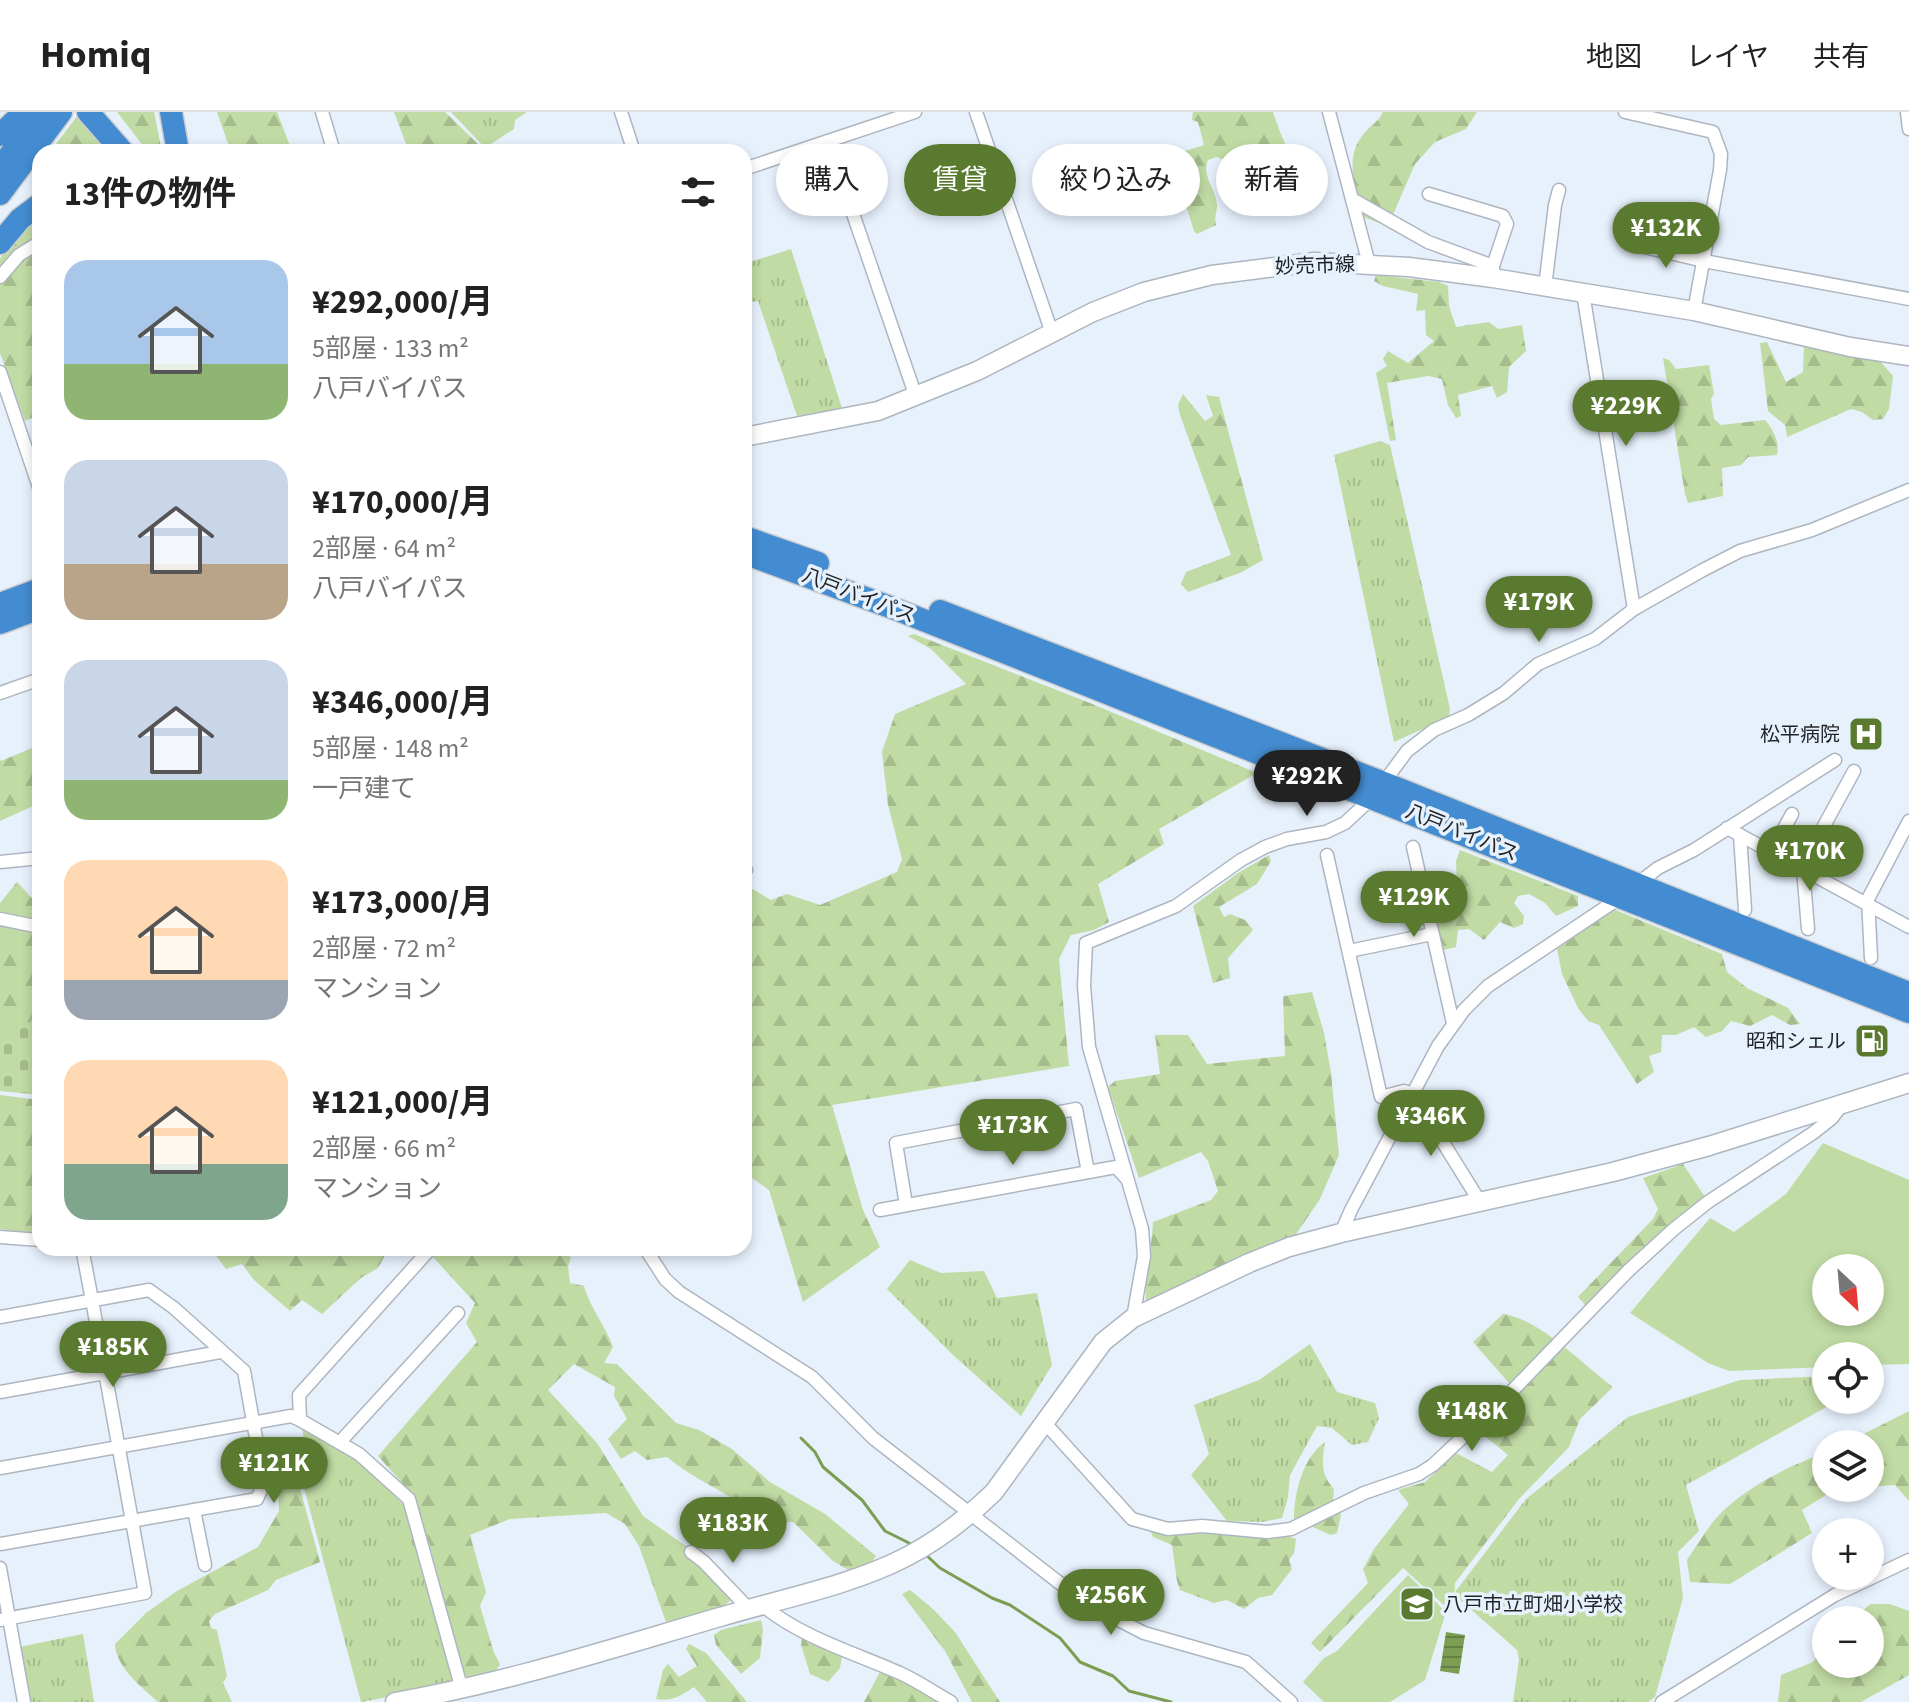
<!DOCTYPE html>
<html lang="ja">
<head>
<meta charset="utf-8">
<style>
  body { margin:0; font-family:"Source Sans 3","Noto Sans JP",sans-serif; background:#f6f6f6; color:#222; height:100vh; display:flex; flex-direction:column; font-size:30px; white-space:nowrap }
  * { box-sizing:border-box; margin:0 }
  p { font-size:26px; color:#767676 }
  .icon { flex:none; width:44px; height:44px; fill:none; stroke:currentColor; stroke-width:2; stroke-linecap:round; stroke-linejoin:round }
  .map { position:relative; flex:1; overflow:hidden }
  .sheet { position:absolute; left:32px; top:32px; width:720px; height:1112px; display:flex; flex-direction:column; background:#fff; border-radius:24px; box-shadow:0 4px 12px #0003 }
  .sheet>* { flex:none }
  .banner { position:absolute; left:776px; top:32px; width:760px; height:72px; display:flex; gap:16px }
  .needle { width:52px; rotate:154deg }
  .fabs { position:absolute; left:1812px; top:1142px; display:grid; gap:16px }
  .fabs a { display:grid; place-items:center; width:72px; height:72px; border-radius:50%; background:#fff; box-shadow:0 4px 12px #0003; font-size:40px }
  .price { position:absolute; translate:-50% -68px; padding:0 18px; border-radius:28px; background:#5a7a30; color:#fff; font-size:26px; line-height:52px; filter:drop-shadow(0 2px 4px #0008) }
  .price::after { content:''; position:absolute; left:50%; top:48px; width:24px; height:18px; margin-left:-12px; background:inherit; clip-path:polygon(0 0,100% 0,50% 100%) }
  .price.active { background:#222; color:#fff }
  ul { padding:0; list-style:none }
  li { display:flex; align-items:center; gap:24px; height:200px; padding:0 32px }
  li span { display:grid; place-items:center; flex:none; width:224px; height:160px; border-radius:24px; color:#555 }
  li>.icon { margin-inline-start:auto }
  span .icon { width:96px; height:96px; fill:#fffc; stroke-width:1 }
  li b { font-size:34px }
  h2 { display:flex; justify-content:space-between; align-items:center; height:96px; padding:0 32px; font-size:34px }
  .chip { padding:0 28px; border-radius:36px; background:#fff; box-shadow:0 4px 12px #0003; font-size:28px; line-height:72px }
  .chip.active { background:#5a7a30; color:#fff }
  header { display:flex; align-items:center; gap:48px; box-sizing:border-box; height:112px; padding:0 40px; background:#fff; border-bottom:2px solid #e0e0e0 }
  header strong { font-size:38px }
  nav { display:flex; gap:44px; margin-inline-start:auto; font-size:28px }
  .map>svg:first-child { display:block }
  .grass { fill:url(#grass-tufts) }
  .forest { fill:url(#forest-firs) }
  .cemetery { fill:url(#cemetery-stones) }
  .pitch { fill:#c0dba4; fill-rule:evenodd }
  .water { fill:url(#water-rules) }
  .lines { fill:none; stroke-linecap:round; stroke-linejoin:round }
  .stream { stroke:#7c9e53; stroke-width:3 }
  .street-casing { stroke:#adb6c0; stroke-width:15 }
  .secondary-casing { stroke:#adb6c0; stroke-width:21 }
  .highway-casing { stroke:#cececf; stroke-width:25 }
  .street { stroke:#fff; stroke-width:12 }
  .secondary { stroke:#fff; stroke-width:18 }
  .highway { stroke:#448cd1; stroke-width:22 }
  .labels { text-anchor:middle; stroke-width:7; stroke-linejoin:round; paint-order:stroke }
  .street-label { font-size:20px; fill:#1f2226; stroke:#e7f1fc }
  .poi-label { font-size:20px; fill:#1f2226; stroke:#e7f1fc; text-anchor:end }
</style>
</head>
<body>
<header>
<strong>Homiq</strong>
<nav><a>地図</a><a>レイヤ</a><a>共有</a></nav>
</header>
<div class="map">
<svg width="1909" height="1590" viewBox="0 0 1909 1590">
  <defs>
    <pattern id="grass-tufts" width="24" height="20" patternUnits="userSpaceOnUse" patternTransform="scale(2)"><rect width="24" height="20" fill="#c0dba4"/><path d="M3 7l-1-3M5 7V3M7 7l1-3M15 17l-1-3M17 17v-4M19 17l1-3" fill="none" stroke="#a5bc8d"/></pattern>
    <pattern id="forest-firs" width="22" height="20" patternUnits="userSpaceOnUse" patternTransform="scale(2)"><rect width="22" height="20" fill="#c0dba4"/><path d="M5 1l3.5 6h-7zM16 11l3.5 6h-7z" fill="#a5bc8d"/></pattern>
    <pattern id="cemetery-stones" width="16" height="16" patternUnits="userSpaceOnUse" patternTransform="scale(2)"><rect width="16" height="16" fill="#c0dba4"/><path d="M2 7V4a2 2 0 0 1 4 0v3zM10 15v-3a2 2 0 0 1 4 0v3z" fill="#a5bc8d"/></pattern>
    <pattern id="water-rules" width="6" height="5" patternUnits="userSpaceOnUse" patternTransform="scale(2)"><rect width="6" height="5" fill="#7c9e53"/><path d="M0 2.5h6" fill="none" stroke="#658045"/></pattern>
  </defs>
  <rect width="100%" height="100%" fill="#e7f1fc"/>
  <g class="grass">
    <path d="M451,0H527L515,8L514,17L485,36Z"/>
    <path d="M791,137L842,296L797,304L758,189L744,191V152Z"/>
    <path d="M1380,329L1390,333L1450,597L1449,605L1394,630L1334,343Z"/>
    <path d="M910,1148L941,1161L984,1159L997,1186L1037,1181L1052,1253L1021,1304L953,1243L887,1177Z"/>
    <path d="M1310,1232L1337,1280L1375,1291L1379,1306L1368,1330L1352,1333L1332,1316L1317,1314L1290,1363L1288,1385L1282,1406L1262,1410L1227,1409L1191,1363L1209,1342L1194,1293L1259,1268Z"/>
    <path d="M1826,1264V1288H1839L1686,1373L1699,1419L1678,1440L1683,1486L1655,1585L1648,1590H1513L1519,1548L1517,1538L1459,1487L1455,1480L1526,1387L1628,1305L1740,1268Z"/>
    <path d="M302,1314L356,1346L404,1393L454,1573L361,1590L295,1342L304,1329Z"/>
    <path d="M83,1522L94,1590H29L19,1535Z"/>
  </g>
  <g class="forest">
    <path d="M117,0H154L162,40H148Z"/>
    <path d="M217,0H277L290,34L286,40H231Z"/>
    <path d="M394,0H445L481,35L479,40H409Z"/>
    <path d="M1193,0H1273C1281,23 1287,43 1307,59L1310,76L1287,79L1271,65L1258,69L1259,50L1250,51L1245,44L1229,50L1217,45L1208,48C1201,64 1216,76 1217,93C1217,100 1214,105 1216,113L1197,122L1194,119L1175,58L1182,40L1204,33L1198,10L1192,8Z"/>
    <path d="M1383,0H1477L1466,17L1435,30L1415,52L1388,114L1363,105C1356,78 1344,47 1362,24C1368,15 1379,10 1383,0Z"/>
    <path d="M78,3L111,40H50Z"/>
    <path d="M40,107V302L25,309L0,241V146L31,113Z"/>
    <path d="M1376,163L1439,170L1448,174L1449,194L1456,215L1489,210L1498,217L1522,213L1526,239L1509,255L1507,280L1497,286L1492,274L1458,283L1461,304L1456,306L1448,293L1442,267L1428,264L1387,271L1396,328L1390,329L1376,261L1387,254L1383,247L1388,239L1408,251L1434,229L1426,223L1425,198L1416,199L1418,182L1383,174L1374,169Z"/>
    <path d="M1767,230L1786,270L1803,260L1804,234L1880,249L1893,264L1889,297L1883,307L1873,308L1862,300L1851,297L1787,325L1785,313L1768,299L1760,231Z"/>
    <path d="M1663,246L1669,248L1676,257L1709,253L1714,282L1711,287L1714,307L1721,313L1765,308C1773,317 1780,330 1777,343L1748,345L1741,353L1722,356L1723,384L1688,391L1685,382Z"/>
    <path d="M1183,282L1205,309L1213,304L1206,283L1219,285L1263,448L1242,460L1188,480L1181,472L1186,460L1231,443L1180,303L1178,293Z"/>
    <path d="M914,522L1090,591L1257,661L1159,717L1164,732L1098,772L1109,810L1094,818L1071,823L1059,847L1069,954L832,993L863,1098L880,1135L803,1190L769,1078L744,1060V772L771,788L787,782L820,793L897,760L902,747L888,693L882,640L895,602L966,572L931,537L908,524Z"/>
    <path d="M40,608V698L33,694L0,709V647L1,649L32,636V612Z"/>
    <path d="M1460,738L1578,784V794L1556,804L1545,791L1529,782L1518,784L1514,791L1524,804L1523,812L1514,816L1500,810L1484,828L1469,817L1458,818L1456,835L1443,838L1436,813L1442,810L1439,770L1447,768L1451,776L1457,774L1456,749Z"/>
    <path d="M1269,743L1271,749L1257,772L1219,795L1224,805L1230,802L1245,808L1253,818L1228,846L1230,866L1213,871L1193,794L1238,761Z"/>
    <path d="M17,770L40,795V912L0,922V791Z"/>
    <path d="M1613,797L1722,842L1727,860L1747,876L1788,896L1800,912L1790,913L1772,903L1750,914L1731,909L1722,919L1706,925L1694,915L1676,923H1662L1661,940L1649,944L1654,960L1637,972L1599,913L1588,909L1578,896L1562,862L1557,837Z"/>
    <path d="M1312,880L1324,921L1331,961L1339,1043L1320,1087L1292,1128L1155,1189L1146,1188C1144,1162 1152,1137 1153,1110L1211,1088L1218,1079L1208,1049L1201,1040L1139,1066L1108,975L1115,969L1160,962L1155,923H1188L1207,952L1285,944L1283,884Z"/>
    <path d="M0,983L40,988V1123L0,1117Z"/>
    <path d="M1683,1052L1705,1085L1703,1088L1588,1196L1578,1185L1653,1107L1658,1097L1643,1066Z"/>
    <path d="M210,1136H389L378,1156L361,1166L322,1202L302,1188L290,1199L254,1168L242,1152L226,1157Z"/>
    <path d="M439,1136L560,1138L571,1146L568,1154L570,1171L584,1174C590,1196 605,1213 613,1235L604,1251L617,1252L676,1311L699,1318L732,1337L770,1370L825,1402L876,1444L871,1451L848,1458L833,1449L793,1410H777L751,1434L739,1417L750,1398C723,1378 693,1367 667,1345L647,1348L635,1339L621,1347L608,1327L627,1307L614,1284L615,1275L574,1252L548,1278L597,1331L643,1404L703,1446L738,1481L724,1494L667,1513L639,1434L625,1412L606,1401L510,1407L470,1423L486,1480L480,1494L494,1541L500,1552L493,1564L471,1568L465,1563L460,1550L430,1434L414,1384L378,1344L477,1230L466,1211L475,1191L433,1145Z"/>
    <path d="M1503,1202C1540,1207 1582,1252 1613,1275L1580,1307L1569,1335L1519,1387L1455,1471L1454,1493L1447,1496L1403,1456L1320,1540L1311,1531L1368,1471L1363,1457L1374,1437L1409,1392L1398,1378L1425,1370L1456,1341L1492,1360L1508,1343L1481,1321L1522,1286L1473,1230Z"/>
    <path d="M1909,1299V1389L1895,1373L1870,1375V1332H1844Z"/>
    <path d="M1325,1330C1322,1349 1320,1362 1334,1377L1333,1389L1341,1403L1337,1421L1331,1423L1294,1407C1294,1381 1303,1345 1325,1330Z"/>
    <path d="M1826,1340V1376H1837L1802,1398L1812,1421L1730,1472L1690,1470L1687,1448C1698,1432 1709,1412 1724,1398C1753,1371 1790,1354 1826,1340Z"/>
    <path d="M291,1356L295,1358L320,1450L276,1468L268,1478L215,1502L209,1509L211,1516L217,1518L227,1564L223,1571L232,1590H158C142,1575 116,1556 115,1532L146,1501L177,1479L258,1435L279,1399L278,1374Z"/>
    <path d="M1150,1418L1173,1423L1214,1421L1263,1425L1283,1423L1296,1427L1294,1441L1289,1448L1292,1457L1272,1483L1258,1486L1244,1497L1227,1488L1214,1491L1180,1478L1177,1469L1172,1433L1153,1425Z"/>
    <path d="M910,1478L933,1497L955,1520L1000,1590H972L945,1539L902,1482Z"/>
    <path d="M1870,1492H1890L1909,1499V1563L1861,1590H1778L1781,1563L1813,1550L1826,1533V1552H1870V1508H1853Z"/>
    <path d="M761,1508L763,1517L760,1546L741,1562L716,1533L714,1523L721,1518Z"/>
    <path d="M802,1525L842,1544L840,1556L828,1570L810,1562L801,1533Z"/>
    <path d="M689,1532L706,1541L747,1590H707L694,1575C681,1584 671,1590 656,1587L663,1558L668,1552L679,1565L697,1554L686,1537Z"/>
    <path d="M882,1556L944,1590H864Z"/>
  </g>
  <path class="cemetery" d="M40,861V983L0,979V915L31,910Z"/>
  <g class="pitch">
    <path d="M1823,1031L1909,1068V1252L1870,1253V1244H1826V1255L1729,1259L1708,1251L1630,1201L1710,1106L1734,1120L1786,1082ZM1826,1156H1870V1200H1826Z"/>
    <path d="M1408,1463L1446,1500L1425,1568L1390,1590H1324L1303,1570L1324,1546L1337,1539Z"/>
  </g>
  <path class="water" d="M1446,1520L1465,1523L1459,1562L1440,1559Z"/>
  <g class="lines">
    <g class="stream">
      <path d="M801,1326L815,1340L823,1355L862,1388L885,1419L911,1432"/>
      <path d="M924,1441L940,1456L992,1486L1010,1493L1060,1526L1080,1550L1113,1564L1129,1579L1171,1590"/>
    </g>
    <defs>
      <g id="street">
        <path d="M322,0L334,40"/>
        <path d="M621,0L634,40"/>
        <path d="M976,0L1052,221"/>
        <path d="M1329,0L1369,152"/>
        <path d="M1625,0L1713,20L1721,42L1720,58L1694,199"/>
        <path d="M1907,0L1909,17"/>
        <path d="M828,29L916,285"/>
        <path d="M744,57L915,0"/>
        <path d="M1429,82L1503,104L1507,112L1493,154"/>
        <path d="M1352,87L1428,130L1493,154V166"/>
        <path d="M1636,133L1704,149L1909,187"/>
        <path d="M0,165L19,143L40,130"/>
        <path d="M1545,175L1555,93L1559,78"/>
        <path d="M1583,181L1634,497"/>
        <path d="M0,260L40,378"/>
        <path d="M0,581L40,567"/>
        <path d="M1727,716L1909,815"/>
        <path d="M1740,723L1745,798"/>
        <path d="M1413,735L1453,911"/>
        <path d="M1771,740L1792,702"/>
        <path d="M1327,743L1381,985L1404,979L1413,982L1480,1090"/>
        <path d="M0,750L40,746"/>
        <path d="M1801,756L1854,659"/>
        <path d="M744,757L746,758"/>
        <path d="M1803,757L1808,817"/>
        <path d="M1637,772L1658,756L1694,738L1835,648"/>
        <path d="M0,807L40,815"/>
        <path d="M1349,839L1432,822"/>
        <path d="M1871,846L1868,787L1909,709"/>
        <path d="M906,1093L896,1031L1076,997L1088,1060"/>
        <path d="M880,1098L1116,1055L1126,1066"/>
        <path d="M1341,1121L1351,1098L1438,934L1464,898L1488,874L1621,785"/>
        <path d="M0,1125L40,1128"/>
        <path d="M645,1136L665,1167L679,1180L812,1265L873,1326L1084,1490L1144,1521L1246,1550L1291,1590"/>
        <path d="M0,1205L149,1178L174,1196L244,1259L264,1371L257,1387L0,1432"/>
        <path d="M1133,1206L1144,1144L1142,1117L1089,935L1084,874L1086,831L1176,794L1241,748L1265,735L1287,727L1326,720L1345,711L1373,685L1407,639L1434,618L1468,603L1504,581L1538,552L1595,527L1634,497L1703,458L1740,439L1812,418L1909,378"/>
        <path d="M0,1280L220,1240"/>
        <path d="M300,1308L299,1283L431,1136"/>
        <path d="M1045,1311L1132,1407L1168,1417L1202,1414L1267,1420L1291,1417L1364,1381L1419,1362L1433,1353L1512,1279L1628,1159L1674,1117L1708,1090L1813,1021L1832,1006L1841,994"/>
        <path d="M340,1330L458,1201"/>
        <path d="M0,1356L291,1304L300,1308L359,1342L409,1387L462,1578"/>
        <path d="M194,1398L205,1453"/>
        <path d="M691,1440L704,1450L749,1497"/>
        <path d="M0,1456L24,1590"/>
        <path d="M762,1493C802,1526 855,1541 902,1562C919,1570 935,1581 951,1590"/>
        <path d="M0,1508L145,1481L92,1188L83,1141L79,1136"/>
        <path d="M1662,1590L1835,1483L1909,1448"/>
      </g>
      <g id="secondary">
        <path d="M744,325L878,299L977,259L1093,200L1144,180L1212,163L1314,150L1409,155L1493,166L1694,199L1850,235L1909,244"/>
        <path d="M395,1590C506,1571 613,1536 720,1505C780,1487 850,1474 906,1445C939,1428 967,1406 994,1380L1103,1230L1133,1206L1249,1151L1289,1135L1341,1121L1613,1060L1709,1034L1909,971"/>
      </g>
      <g id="highway">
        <path d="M88,0L123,40"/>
        <path d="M171,0L178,40"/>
        <path d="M0,23L24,0"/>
        <path d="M0,56L42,0"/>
        <path d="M0,82L61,0"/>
        <path d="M0,131L20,107L40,92"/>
        <path d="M744,425L818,451"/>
        <path d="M744,441L898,498L1909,900"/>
        <path d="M0,492L40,477"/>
        <path d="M940,499L1384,671L1909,881"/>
        <path d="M0,511L40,496"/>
      </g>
    </defs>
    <use href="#street" class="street-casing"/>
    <use href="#secondary" class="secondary-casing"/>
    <use href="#highway" class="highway-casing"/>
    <use href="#street" class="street"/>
    <use href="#secondary" class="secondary"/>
    <use href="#highway" class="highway"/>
  </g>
  <defs>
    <symbol id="hospital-square" viewBox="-11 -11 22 22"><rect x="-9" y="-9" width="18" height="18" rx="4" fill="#5a7a30" stroke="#e7f1fc"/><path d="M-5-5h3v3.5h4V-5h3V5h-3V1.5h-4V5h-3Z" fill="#fff"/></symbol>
    <symbol id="fuel-square" viewBox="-11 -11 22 22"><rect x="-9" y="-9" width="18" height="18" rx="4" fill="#5a7a30" stroke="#e7f1fc"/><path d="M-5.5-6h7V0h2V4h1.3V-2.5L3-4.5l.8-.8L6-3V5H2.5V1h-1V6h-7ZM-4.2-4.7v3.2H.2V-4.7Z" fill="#fff"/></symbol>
    <symbol id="school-square" viewBox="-11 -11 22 22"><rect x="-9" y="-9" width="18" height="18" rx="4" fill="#5a7a30" stroke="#e7f1fc"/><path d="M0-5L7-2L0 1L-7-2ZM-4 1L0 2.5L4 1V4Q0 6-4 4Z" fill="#fff"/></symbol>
  </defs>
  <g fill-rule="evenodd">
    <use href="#hospital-square" x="1846" y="602" width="40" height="40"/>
    <use href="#fuel-square" x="1852" y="909" width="40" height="40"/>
    <use href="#school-square" x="1397" y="1472" width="40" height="40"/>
  </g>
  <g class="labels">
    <g class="street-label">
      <text transform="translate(1315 153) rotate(-2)" y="7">妙売市線</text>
      <text transform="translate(859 483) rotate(21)" y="7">八戸バイパス</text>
      <text transform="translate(1462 720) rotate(22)" y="7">八戸バイパス</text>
    </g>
    <g class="poi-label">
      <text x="1840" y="629">松平病院</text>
      <text x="1846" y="936">昭和シェル</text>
      <text x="1443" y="1499" text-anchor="start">八戸市立町畑小学校</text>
    </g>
  </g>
</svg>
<div class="fabs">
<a><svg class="needle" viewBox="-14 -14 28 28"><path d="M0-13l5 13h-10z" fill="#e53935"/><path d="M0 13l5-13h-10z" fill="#767676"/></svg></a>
<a><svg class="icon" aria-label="locate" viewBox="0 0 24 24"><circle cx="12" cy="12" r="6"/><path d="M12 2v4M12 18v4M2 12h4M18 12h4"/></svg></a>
<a><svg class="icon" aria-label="layers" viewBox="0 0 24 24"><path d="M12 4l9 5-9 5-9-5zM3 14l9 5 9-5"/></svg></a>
<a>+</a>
<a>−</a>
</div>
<b class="price" style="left:1666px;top:158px">¥132K</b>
<b class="price" style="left:1626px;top:336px">¥229K</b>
<b class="price" style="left:1539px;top:532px">¥179K</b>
<b class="price active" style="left:1307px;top:706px">¥292K</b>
<b class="price" style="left:1810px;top:781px">¥170K</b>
<b class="price" style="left:1414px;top:827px">¥129K</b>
<b class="price" style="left:1431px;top:1046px">¥346K</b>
<b class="price" style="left:1013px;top:1055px">¥173K</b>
<b class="price" style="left:113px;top:1277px">¥185K</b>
<b class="price" style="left:1472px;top:1341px">¥148K</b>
<b class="price" style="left:274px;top:1393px">¥121K</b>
<b class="price" style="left:733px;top:1453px">¥183K</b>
<b class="price" style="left:1111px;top:1525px">¥256K</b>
<div class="banner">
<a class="chip">購入</a>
<a class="chip active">賃貸</a>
<a class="chip">絞り込み</a>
<a class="chip">新着</a>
</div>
<section class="sheet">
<h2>13件の物件<svg class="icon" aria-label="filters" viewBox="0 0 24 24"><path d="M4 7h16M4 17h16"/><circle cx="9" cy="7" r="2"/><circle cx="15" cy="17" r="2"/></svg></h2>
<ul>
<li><span style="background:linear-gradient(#a9c7e8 65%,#8fb573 0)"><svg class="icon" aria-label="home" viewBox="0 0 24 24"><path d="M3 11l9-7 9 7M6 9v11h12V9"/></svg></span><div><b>¥292,000/月</b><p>5部屋 · 133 m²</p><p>八戸バイパス</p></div></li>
<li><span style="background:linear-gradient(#c9d6e8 65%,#b9a48a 0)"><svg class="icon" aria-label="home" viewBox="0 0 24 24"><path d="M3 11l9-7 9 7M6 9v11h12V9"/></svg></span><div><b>¥170,000/月</b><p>2部屋 · 64 m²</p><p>八戸バイパス</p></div></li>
<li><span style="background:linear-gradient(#c9d6e8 75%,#8fb573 0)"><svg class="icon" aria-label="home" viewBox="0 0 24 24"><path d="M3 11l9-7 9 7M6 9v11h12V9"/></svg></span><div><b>¥346,000/月</b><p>5部屋 · 148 m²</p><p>一戸建て</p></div></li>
<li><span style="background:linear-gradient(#ffd9b3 75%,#9aa5b1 0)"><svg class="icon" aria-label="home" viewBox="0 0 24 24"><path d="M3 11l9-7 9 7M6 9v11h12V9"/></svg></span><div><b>¥173,000/月</b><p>2部屋 · 72 m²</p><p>マンション</p></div></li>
<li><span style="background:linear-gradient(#ffd9b3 65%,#7fa58c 0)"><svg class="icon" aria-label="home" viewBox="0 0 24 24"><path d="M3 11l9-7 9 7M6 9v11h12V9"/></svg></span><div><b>¥121,000/月</b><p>2部屋 · 66 m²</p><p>マンション</p></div></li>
</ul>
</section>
</div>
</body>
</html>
